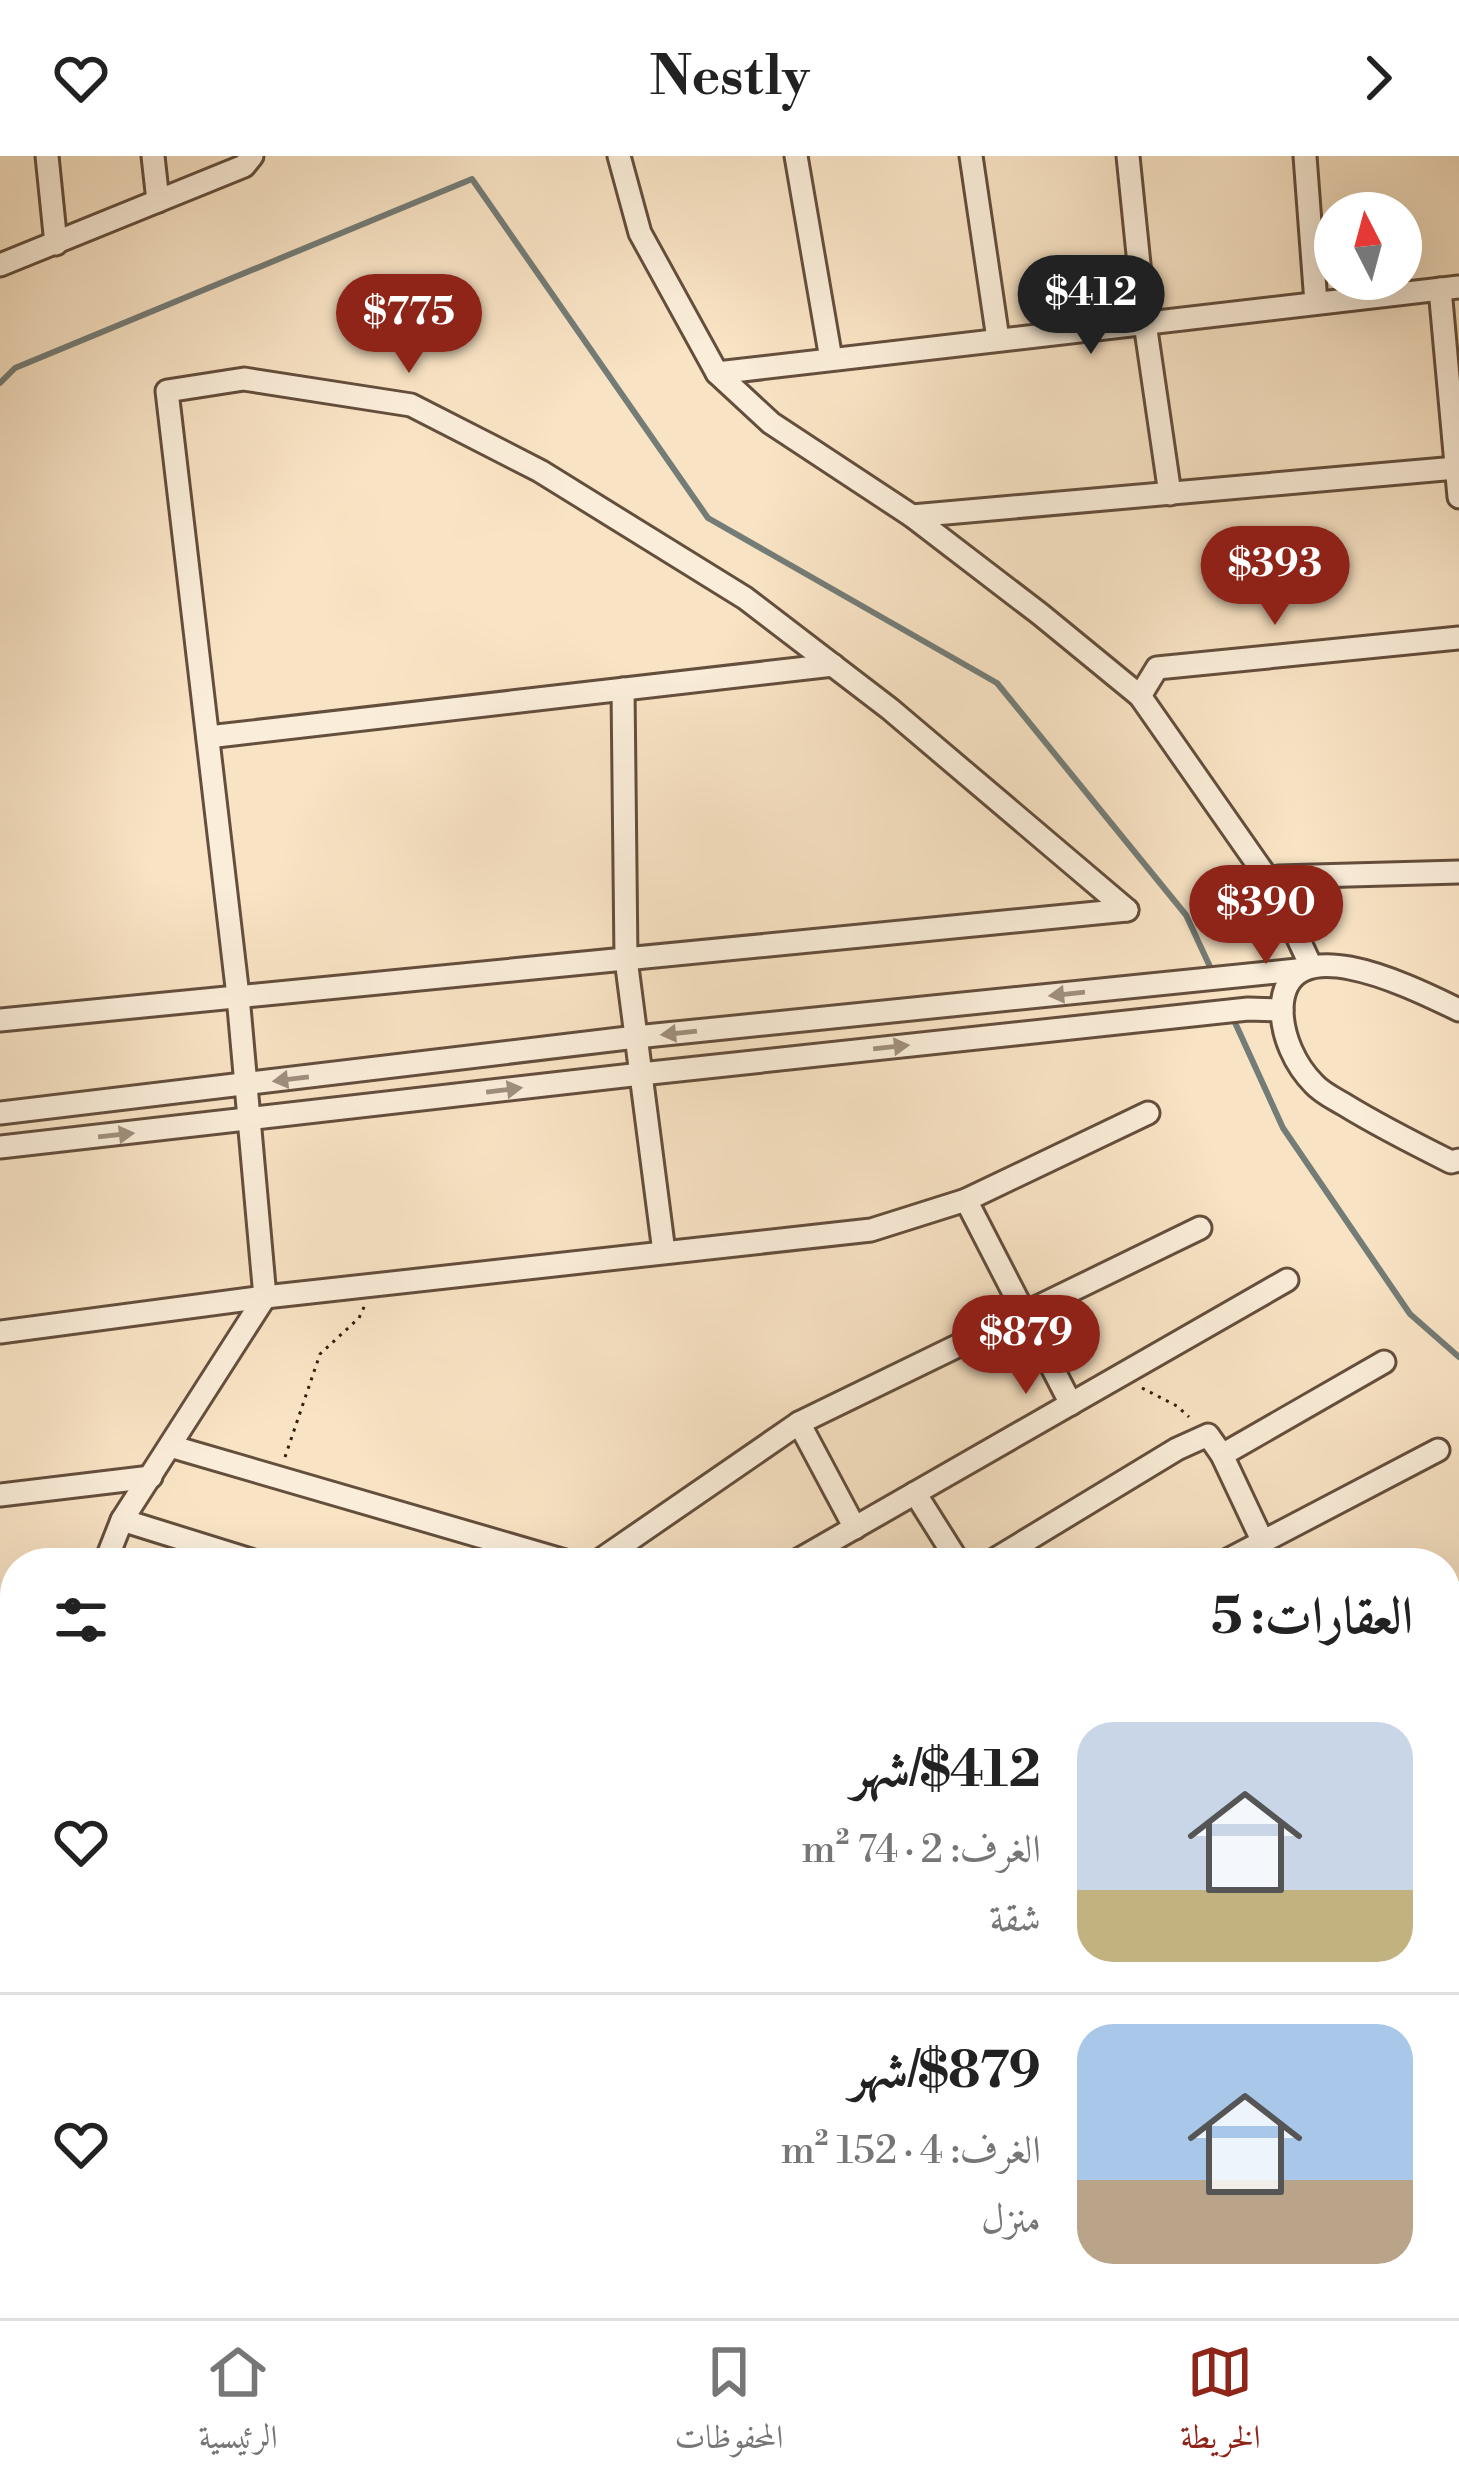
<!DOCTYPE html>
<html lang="ar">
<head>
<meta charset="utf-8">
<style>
  body { margin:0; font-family:"Libre Bodoni",Amiri,serif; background:#f6f6f6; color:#222; direction:rtl; height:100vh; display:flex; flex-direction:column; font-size:45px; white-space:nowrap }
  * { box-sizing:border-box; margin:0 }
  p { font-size:39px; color:#767676 }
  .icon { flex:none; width:66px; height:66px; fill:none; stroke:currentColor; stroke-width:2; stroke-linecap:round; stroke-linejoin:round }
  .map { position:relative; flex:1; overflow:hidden; direction:ltr }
  .panel { position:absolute; left:0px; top:1392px; width:1461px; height:771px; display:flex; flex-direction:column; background:#fff; border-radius:48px 48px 0 0; box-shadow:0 12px 48px #0002; direction:rtl }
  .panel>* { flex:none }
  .needle { width:78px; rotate:354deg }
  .tools { position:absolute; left:1314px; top:36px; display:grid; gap:24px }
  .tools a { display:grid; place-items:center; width:108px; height:108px; border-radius:50%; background:#fff; box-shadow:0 12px 48px #0002; font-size:60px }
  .price { position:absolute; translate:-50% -102px; padding:0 27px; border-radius:42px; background:#8f2418; color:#fff; font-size:39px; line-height:78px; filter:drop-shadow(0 3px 6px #0008) }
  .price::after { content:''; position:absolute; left:50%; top:72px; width:36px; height:27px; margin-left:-18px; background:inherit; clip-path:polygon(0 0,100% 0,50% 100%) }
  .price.active { background:#222; color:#fff }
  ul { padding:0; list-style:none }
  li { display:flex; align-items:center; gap:36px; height:300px; padding:0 48px }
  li+li { border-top:3px solid #e0e0e0 }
  li span { display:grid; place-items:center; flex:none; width:336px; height:240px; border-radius:36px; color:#555 }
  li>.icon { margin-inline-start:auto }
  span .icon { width:144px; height:144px; fill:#fffc; stroke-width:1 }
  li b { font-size:51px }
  h2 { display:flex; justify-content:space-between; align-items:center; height:144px; padding:0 48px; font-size:51px }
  header { display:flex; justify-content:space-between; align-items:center; height:156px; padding:0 48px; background:#fff; font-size:54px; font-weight:700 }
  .tabs { display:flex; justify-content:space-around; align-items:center; height:168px; border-top:3px solid #e0e0e0; background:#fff; font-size:33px; color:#767676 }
  .tabs a { display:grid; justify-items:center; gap:6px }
  .tabs .active { color:#8f2418 }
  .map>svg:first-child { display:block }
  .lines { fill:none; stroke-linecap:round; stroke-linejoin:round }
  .stream { stroke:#747c77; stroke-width:6 }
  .minor-casing { stroke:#644e3c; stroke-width:27 }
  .path { stroke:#321d0f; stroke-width:3; stroke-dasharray:3 6; stroke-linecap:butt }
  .minor { stroke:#faedd9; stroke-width:21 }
  .oneway { fill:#a08f7e }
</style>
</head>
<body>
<header><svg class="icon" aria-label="forward" viewBox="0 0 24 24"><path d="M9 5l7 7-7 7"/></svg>Nestly<svg class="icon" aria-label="heart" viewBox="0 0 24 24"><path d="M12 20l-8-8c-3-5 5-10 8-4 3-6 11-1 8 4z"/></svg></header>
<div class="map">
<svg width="1459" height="2162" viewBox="0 0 1459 2162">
  <rect width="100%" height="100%" fill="#f8e3c4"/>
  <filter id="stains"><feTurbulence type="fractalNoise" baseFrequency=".00167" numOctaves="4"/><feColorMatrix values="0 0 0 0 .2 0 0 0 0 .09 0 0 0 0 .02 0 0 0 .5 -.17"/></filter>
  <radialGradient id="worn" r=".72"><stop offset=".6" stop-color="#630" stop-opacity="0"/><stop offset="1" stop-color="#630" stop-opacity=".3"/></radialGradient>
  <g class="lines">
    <g class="stream">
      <path d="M0,227L15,212L472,23L708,362L997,527L1186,759L1212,815"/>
      <path d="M1232,860L1283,972L1410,1158L1459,1201"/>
    </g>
    <defs>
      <g id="minor">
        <path d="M47,0L56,88"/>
        <path d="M153,0L158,45"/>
        <path d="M619,0L640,77L717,217L771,267L912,360L1040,458L1140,540L1275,733"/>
        <path d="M796,0L831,203"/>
        <path d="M971,0L998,183"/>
        <path d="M1128,0L1145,167L1170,338"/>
        <path d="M1305,0L1316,147"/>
        <path d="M0,109L244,10L252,0"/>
        <path d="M1440,133L1459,341"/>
        <path d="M717,217L1459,131"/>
        <path d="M912,360L1456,312"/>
        <path d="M623,533L626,803L664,1096"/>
        <path d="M1140,540L1157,512L1459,482"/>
        <path d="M208,581L833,509"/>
        <path d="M1311,810L1275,733L1278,721L1459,716"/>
        <path d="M1459,854C1419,835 1284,765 1282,853C1282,880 1295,909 1314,928C1322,937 1335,943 1345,949C1379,970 1415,988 1451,1006L1459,1004"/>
        <path d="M0,864L1127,754"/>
        <path d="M0,957L636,881L1297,814"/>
        <path d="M0,991L641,918L1248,853L1282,854"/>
        <path d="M966,1044L1071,1248"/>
        <path d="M0,1176L265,1141L871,1074L966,1044L1148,957"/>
        <path d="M799,1267L855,1372"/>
        <path d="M170,1290L572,1407"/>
        <path d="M1222,1299L1384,1206"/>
        <path d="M915,1337L959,1407"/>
        <path d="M0,1339L151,1321"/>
        <path d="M122,1364L260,1407"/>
        <path d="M105,1407L122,1364L265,1141L238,840L167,235L244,223L411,249L540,315L745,442L890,553L1127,754"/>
        <path d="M596,1407L799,1267L1200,1072"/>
        <path d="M793,1407L1287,1124"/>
        <path d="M989,1407L1177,1293L1208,1279L1222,1299L1262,1384"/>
        <path d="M1222,1407L1438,1294"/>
        <path d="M0,1484L15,1483"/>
        <path d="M0,1747L15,1686"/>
        <path d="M0,1788L15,1792"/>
        <path d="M0,2149L39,2162"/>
        <path d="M140,2162L145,2148"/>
        <path d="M365,2162L369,2148"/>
        <path d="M575,2162L579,2148"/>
        <path d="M736,2162L741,2148"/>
      </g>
    </defs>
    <use href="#minor" class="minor-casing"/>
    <g class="path">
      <path d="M1142,1232L1177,1250L1189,1261"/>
      <path d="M285,1301L320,1198L359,1162L365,1149"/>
      <path d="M0,1910L15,1914"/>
    </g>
    <use href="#minor" class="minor"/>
  </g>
  <defs><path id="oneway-solid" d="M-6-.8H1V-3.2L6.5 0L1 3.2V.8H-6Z" transform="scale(3)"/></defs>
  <g class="oneway">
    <use href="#oneway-solid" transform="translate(1067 838) rotate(174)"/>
    <use href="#oneway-solid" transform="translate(679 877) rotate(174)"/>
    <use href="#oneway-solid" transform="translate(891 891) rotate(-6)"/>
    <use href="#oneway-solid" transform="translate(291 923) rotate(173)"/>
    <use href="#oneway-solid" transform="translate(504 934) rotate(-7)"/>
    <use href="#oneway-solid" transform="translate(116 979) rotate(-6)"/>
  </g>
  <rect width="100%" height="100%" filter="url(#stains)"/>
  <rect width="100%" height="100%" fill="url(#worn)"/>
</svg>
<div class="tools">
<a><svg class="needle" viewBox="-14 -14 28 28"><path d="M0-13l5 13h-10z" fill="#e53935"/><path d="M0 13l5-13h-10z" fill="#767676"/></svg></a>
</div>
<b class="price active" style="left:1091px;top:201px">$412</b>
<b class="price" style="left:409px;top:220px">$775</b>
<b class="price" style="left:1275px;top:472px">$393</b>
<b class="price" style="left:1266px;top:811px">$390</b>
<b class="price" style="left:1026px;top:1241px">$879</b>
<section class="panel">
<h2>العقارات: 5<svg class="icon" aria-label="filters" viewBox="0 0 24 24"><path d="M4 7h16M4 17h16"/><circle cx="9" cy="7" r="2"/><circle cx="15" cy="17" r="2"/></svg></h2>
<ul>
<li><span style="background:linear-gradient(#c9d6e8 70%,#c2b280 0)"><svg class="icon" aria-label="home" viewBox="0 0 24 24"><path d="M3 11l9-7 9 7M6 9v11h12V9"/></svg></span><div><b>$412/شهر</b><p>الغرف: 2 · 74 m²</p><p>شقة</p></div><svg class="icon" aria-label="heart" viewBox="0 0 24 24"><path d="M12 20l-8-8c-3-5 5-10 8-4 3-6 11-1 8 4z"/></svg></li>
<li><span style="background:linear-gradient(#a9c7e8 65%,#b9a48a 0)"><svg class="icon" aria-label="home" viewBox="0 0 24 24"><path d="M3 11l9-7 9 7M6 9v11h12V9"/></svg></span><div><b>$879/شهر</b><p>الغرف: 4 · 152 m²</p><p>منزل</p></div><svg class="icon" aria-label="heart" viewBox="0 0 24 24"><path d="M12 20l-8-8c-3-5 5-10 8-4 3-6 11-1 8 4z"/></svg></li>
</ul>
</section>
</div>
<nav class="tabs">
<a class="active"><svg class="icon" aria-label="map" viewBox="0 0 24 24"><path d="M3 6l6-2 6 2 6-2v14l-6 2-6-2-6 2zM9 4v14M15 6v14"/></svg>الخريطة</a>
<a><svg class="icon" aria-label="saved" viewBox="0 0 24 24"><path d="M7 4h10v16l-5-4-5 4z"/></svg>المحفوظات</a>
<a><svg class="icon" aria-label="home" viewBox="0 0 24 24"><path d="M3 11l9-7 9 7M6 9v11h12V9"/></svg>الرئيسية</a>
</nav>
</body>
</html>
